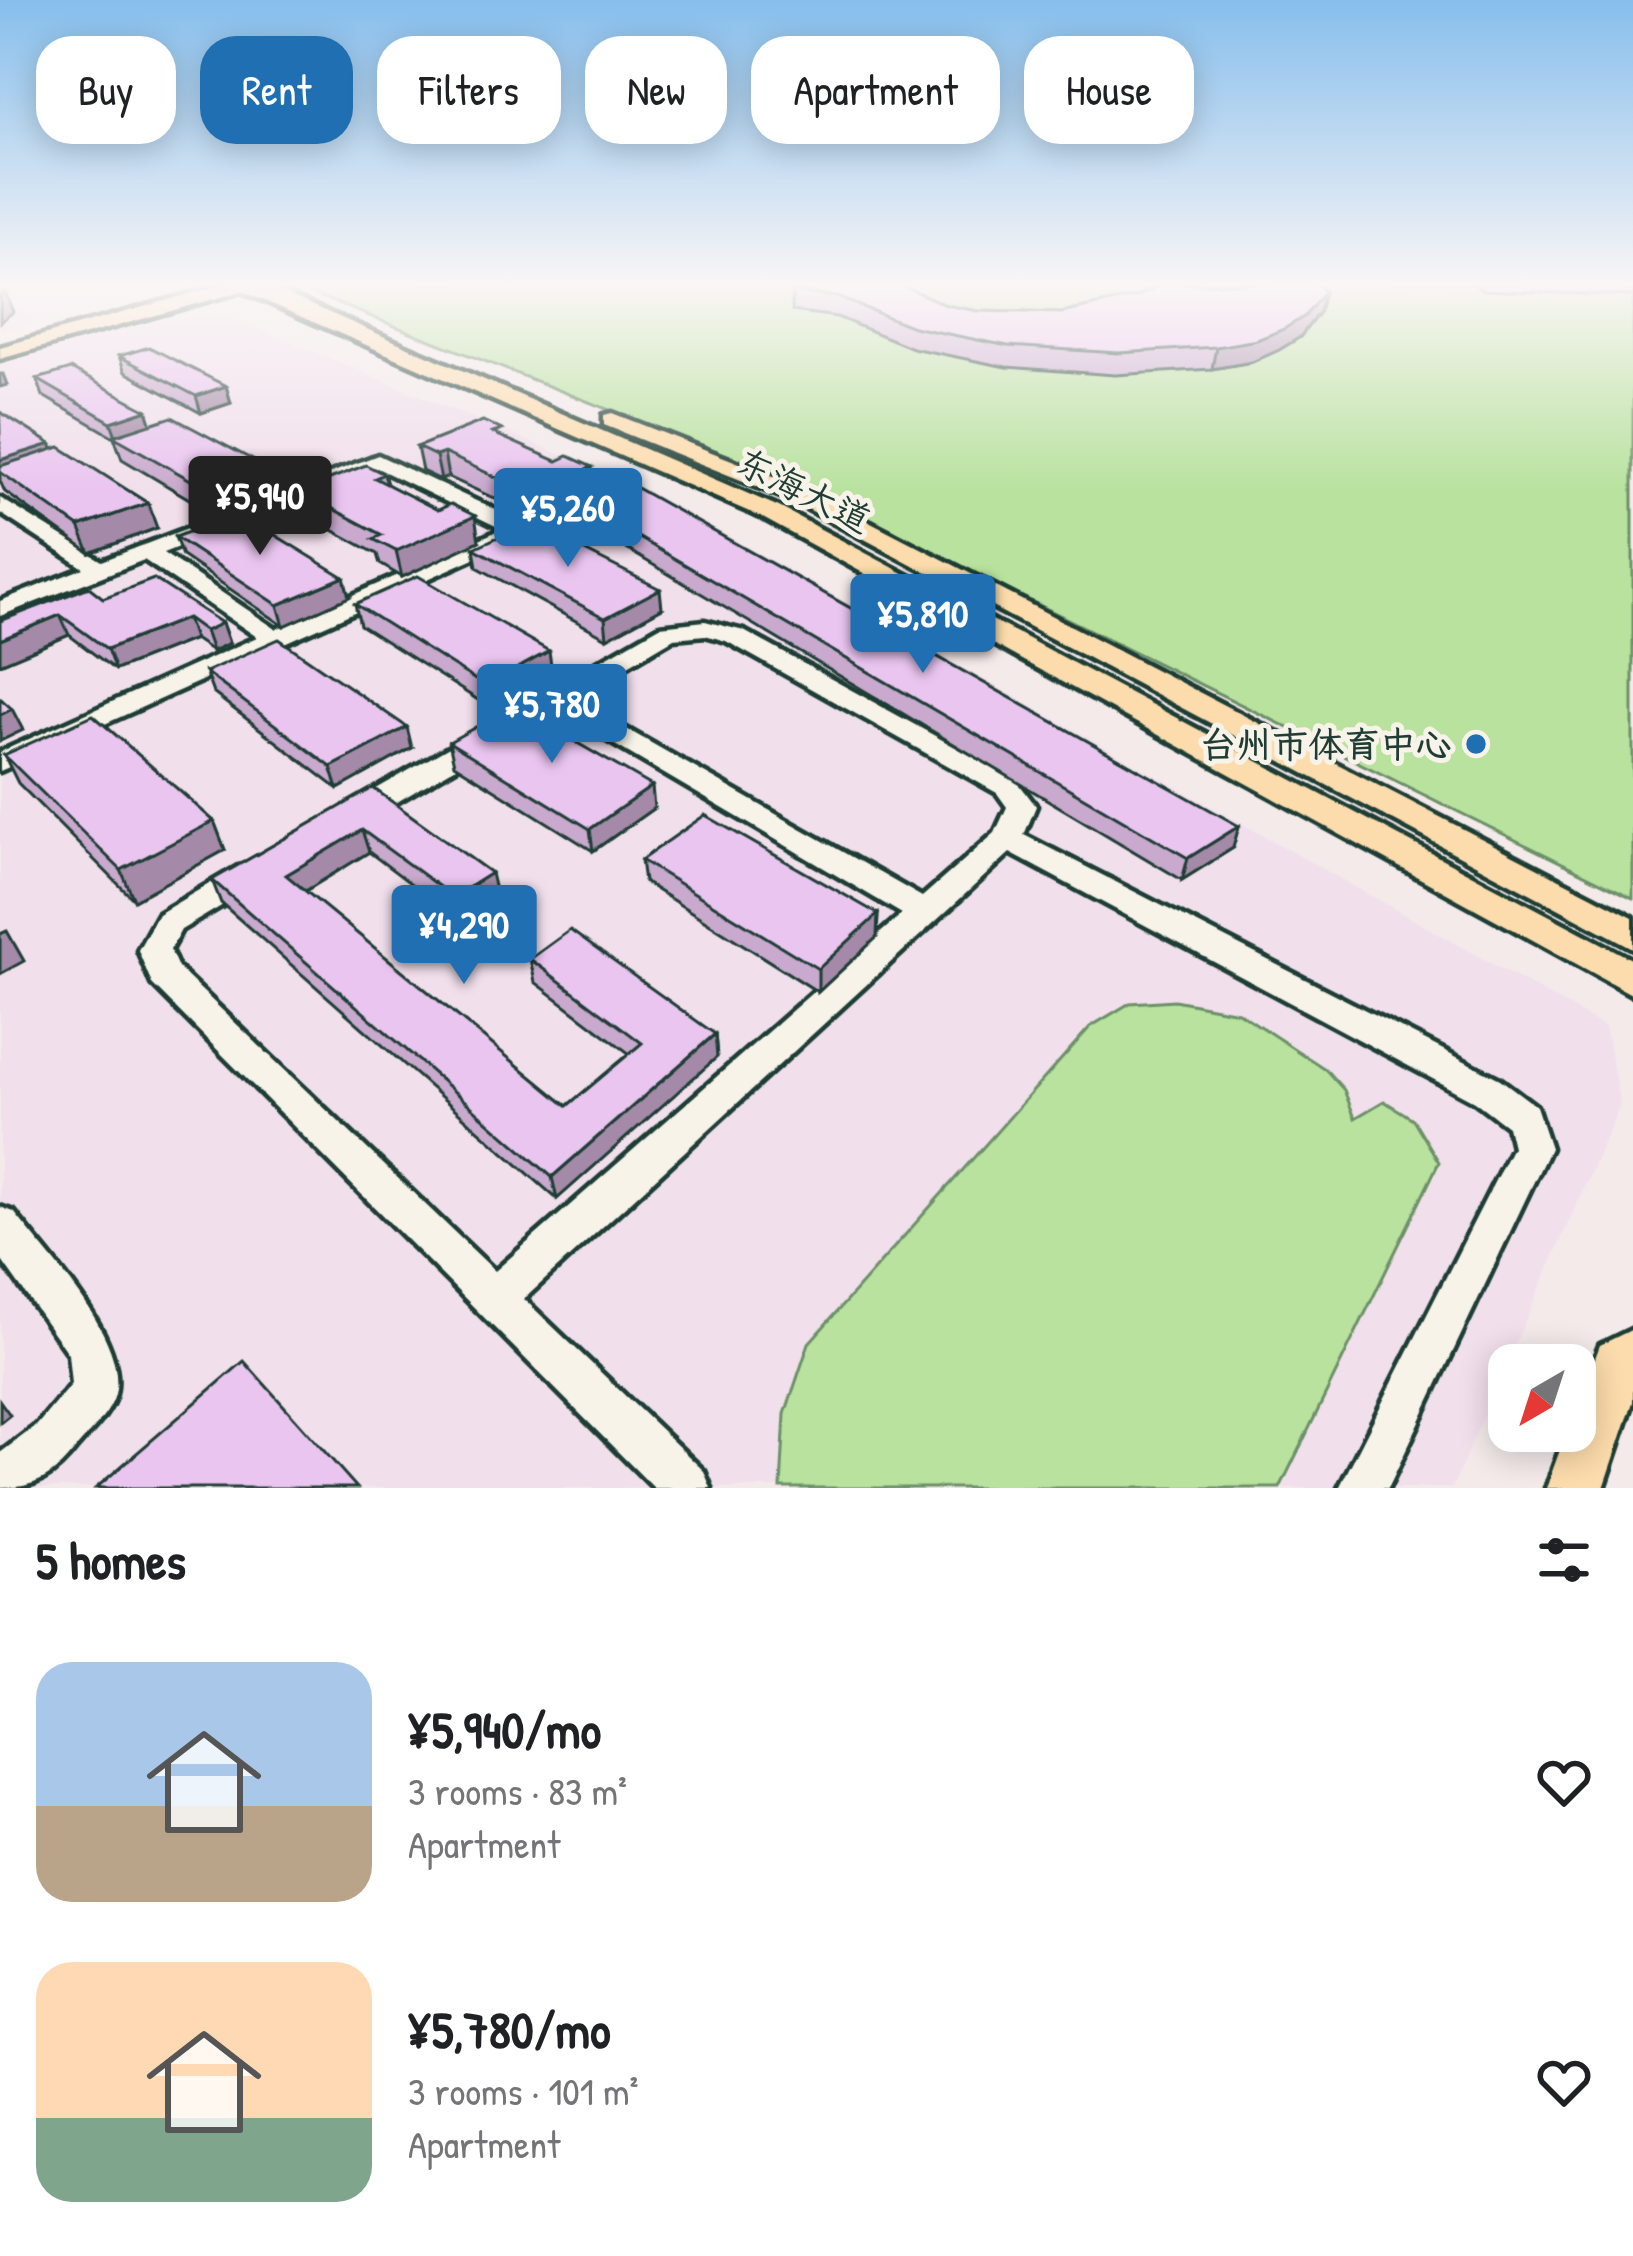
<!DOCTYPE html>
<html lang="en">
<head>
<meta charset="utf-8">
<style>
  body { margin:0; font-family:"Patrick Hand","LXGW WenKai TC",sans-serif; background:#f6f6f6; color:#202124; height:100vh; display:flex; flex-direction:column; font-size:45px; white-space:nowrap }
  * { box-sizing:border-box; margin:0 }
  p { font-size:39px; color:#757577 }
  .icon { flex:none; width:66px; height:66px; fill:none; stroke:currentColor; stroke-width:2; stroke-linecap:round; stroke-linejoin:round }
  .map { position:relative; height:1488px; overflow:hidden }
  .drawer { display:flex; flex-direction:column; background:#fff; flex:1 }
  .drawer>* { flex:none }
  .guide { position:absolute; left:36px; top:36px; width:1563px; height:108px; display:flex; gap:24px }
  .needle { width:78px; rotate:219deg }
  .buttons { position:absolute; left:1488px; top:1344px; display:grid; gap:24px }
  .buttons a { display:grid; place-items:center; width:108px; height:108px; border-radius:24px; background:#fff; box-shadow:0 6px 30px #0003; font-size:60px }
  .price { position:absolute; translate:-50% -102px; padding:0 27px; border-radius:12px; background:#1f6fb2; color:#fff; font-size:39px; line-height:78px; filter:drop-shadow(0 3px 6px #0008) }
  .price::after { content:''; position:absolute; left:50%; top:72px; width:36px; height:27px; margin-left:-18px; background:inherit; clip-path:polygon(0 0,100% 0,50% 100%) }
  .price.selected { background:#222; color:#fff }
  ul { padding:0; list-style:none }
  li { display:flex; align-items:center; gap:36px; height:300px; padding:0 36px }
  li span { display:grid; place-items:center; flex:none; width:336px; height:240px; border-radius:36px; color:#555 }
  li>.icon { margin-inline-start:auto }
  span .icon { width:144px; height:144px; fill:#fffc; stroke-width:1 }
  li b { font-size:51px }
  h2 { display:flex; justify-content:space-between; align-items:center; height:144px; padding:0 36px; font-size:51px }
  .chip { padding:0 42px; border-radius:36px; background:#fff; box-shadow:0 6px 30px #0003; font-size:42px; line-height:108px }
  .chip.selected { background:#1f6fb2; color:#fff }
  .map>svg:first-child { display:block }
  .built { fill:#f1dfec }
  .green { fill:#b8e29e; stroke:#6c9069; stroke-width:3 }
  .lines { fill:none; stroke-linecap:round; stroke-linejoin:round }
  .minor-casing { stroke:#1f3d34; stroke-width:9 }
  .major-casing { stroke:#1f3d34; stroke-width:9 }
  .minor { fill:#f7f3e8; fill-rule:evenodd }
  .major { fill:#fcdcac; fill-rule:evenodd }
  .wall { fill:#c9a9ce; stroke:#1f3d34; stroke-width:3 }
  .shaded-wall { fill:#a48aa8; stroke:#1f3d34; stroke-width:3 }
  .building { fill:#eac5f0; stroke:#1f3d34; stroke-width:3 }
  .poi-dot { fill:#1f6fb2; stroke:#f7f3e8; stroke-width:4.5 }
  .labels { text-anchor:middle; stroke-width:10; stroke-linejoin:round; paint-order:stroke }
  .street-label { font-size:36px; fill:#1f3d34; stroke:#f7f3e8 }
  .poi-label { font-size:36px; font-weight:bold; fill:#1f3d34; stroke:#f7f3e8; text-anchor:end }
</style>
</head>
<body>
<div class="map">
<svg width="1633" height="1488" viewBox="0 0 1633 1488">
  <rect width="100%" height="100%" fill="#f4eaea"/>
  <filter id="ink" filterUnits="userSpaceOnUse"><feTurbulence type="fractalNoise" baseFrequency=".00833" numOctaves="2"/><feDisplacementMap in="SourceGraphic" scale="24" xChannelSelector="R" yChannelSelector="G"/><feConvolveMatrix kernelMatrix="1 2 1 2 8 2 1 2 1" color-interpolation-filters="sRGB"/></filter>
  <g filter="url(#ink)">
    <g class="built">
      <path d="M0,283H182L0,331Z"/>
      <path d="M166,318H233L644,489L1605,1027L1620,1105L1452,1488H0V365Z"/>
    </g>
    <g class="green">
      <path d="M309,283H1633V898L778,476L303,290Z"/>
      <path d="M1174,1000L1238,1012L1325,1069L1344,1090L1355,1118L1384,1101L1413,1119L1439,1162L1280,1488H781L785,1414L809,1343L1090,1027L1130,1003Z"/>
    </g>
    <g class="lines">
      <defs>
        <g id="minor">
          <path d="M378,455L519,521L612,480L619,478L629,484L528,534L0,771V752L257,637L144,560L0,616V601L84,568L0,513V498L102,561ZM377,468L502,529L276,629L163,553Z"/>
          <path d="M705,621L744,631L1017,781L1036,806L1024,835L1500,1079L1536,1106L1550,1148L1388,1488H1339L1512,1147L1507,1126L1474,1101L1010,853L524,1299L704,1471L711,1488H654L152,984L138,950L158,914L238,867H260L264,875L260,883L181,930L170,950L178,968L495,1271L902,914L554,709L365,821L355,824L341,814L345,807L660,626ZM705,635L726,641L997,793L1007,807L995,833L922,897L572,698L674,638Z"/>
          <path d="M0,1207L14,1212C47,1255 128,1337 115,1394C110,1414 90,1432 77,1447C55,1476 36,1488 0,1488V1453L37,1425L71,1384L68,1354L0,1258Z"/>
        </g>
        <g id="major">
          <path d="M229,283H260L779,507L1633,960V995L761,517L242,291L0,359V347Z"/>
          <path d="M612,413L811,491L1633,917V948L793,501L604,425V415Z"/>
          <path d="M1633,1329V1402L1604,1488H1546L1567,1431H1575V1410L1600,1345Z"/>
        </g>
      </defs>
      <use href="#minor" class="minor-casing"/>
      <use href="#major" class="major-casing"/>
      <use href="#minor" class="minor"/>
      <use href="#major" class="major"/>
    </g>
    <g class="wall">
      <path d="M1470,283H1633V296L1484,290Z"/>
      <path d="M905,286L946,305L978,311L1062,313L1138,296L1324,292L1319,312L1300,337L1279,350L1252,362L1212,369L1115,375L1006,367L912,348L837,317L792,311V291Z"/>
      <path d="M119,356L226,386L231,403L201,413L125,372Z"/>
      <path d="M37,379L147,410L151,423L264,466L271,490L213,513L122,459L114,437L43,396Z"/>
      <path d="M0,412L51,444L53,449L157,528L90,553L5,492L0,481Z"/>
      <path d="M503,438L595,491L528,522L505,511L504,503L448,477L441,480L422,471L417,447Z"/>
      <path d="M384,474L387,484L479,541L402,577L380,564L377,554L325,526L316,529L298,519L291,494Z"/>
      <path d="M581,504L1233,848L1182,880L583,523Z"/>
      <path d="M175,537L349,597L284,626L182,556Z"/>
      <path d="M474,548L662,608L607,638L477,567Z"/>
      <path d="M103,598L222,623L229,643L212,651L194,639L115,670L69,635L0,664V621Z"/>
      <path d="M355,604L552,672L489,707L360,625Z"/>
      <path d="M205,672L412,748L338,789L213,693Z"/>
      <path d="M449,742L654,808L593,851L454,764Z"/>
      <path d="M4,755L214,821L225,850L134,900L18,783Z"/>
      <path d="M373,788L496,895L459,920L369,852L305,891L567,1106L630,1054L535,982L530,959L715,1034L717,1057L557,1199L221,903L212,880Z"/>
      <path d="M641,860L878,914L877,937L818,992L644,882Z"/>
    </g>
    <g class="shaded-wall">
      <path d="M5,292L13,312L0,322V296Z"/>
      <path d="M1324,292L1319,312L1300,337L1279,350L1252,362L1212,369L1216,347Z"/>
      <path d="M0,374H3L7,385L0,387Z"/>
      <path d="M226,386L231,403L201,413L196,396Z"/>
      <path d="M147,410L153,428L117,439L111,422Z"/>
      <path d="M51,444L58,462L0,472V460Z"/>
      <path d="M444,453L448,477L441,480L436,456Z"/>
      <path d="M264,466L271,490L213,513L205,488Z"/>
      <path d="M592,467L595,491L528,522L524,497Z"/>
      <path d="M318,501L325,526L316,529L310,504Z"/>
      <path d="M148,503L157,528L90,553L79,527Z"/>
      <path d="M475,516L479,541L402,577L396,551Z"/>
      <path d="M344,577L349,597L284,626L278,605Z"/>
      <path d="M660,589L662,608L607,638L605,618Z"/>
      <path d="M60,615L69,635L0,664V640Z"/>
      <path d="M187,618L194,639L115,670L107,649Z"/>
      <path d="M222,623L229,643L212,651L205,631Z"/>
      <path d="M549,651L552,672L489,707L485,686Z"/>
      <path d="M12,709L23,730L0,741V715Z"/>
      <path d="M407,727L412,748L338,789L331,767Z"/>
      <path d="M652,786L654,808L593,851L590,829Z"/>
      <path d="M214,821L225,850L134,900L121,870Z"/>
      <path d="M1239,826L1233,848L1182,880L1188,858Z"/>
      <path d="M362,830L369,852L294,898L286,875Z"/>
      <path d="M491,873L496,895L459,920L453,897Z"/>
      <path d="M878,914L877,937L818,992V969Z"/>
      <path d="M7,931L24,961L0,974V934Z"/>
      <path d="M715,1034L717,1057L557,1199L552,1177Z"/>
      <path d="M0,1401L10,1415L0,1423Z"/>
    </g>
    <g class="building">
      <path d="M798,283H902L904,286L946,305L978,311L1062,313L1138,296L1164,283H1318L1324,292L1305,316L1284,329L1257,340L1216,347L1119,353L1008,346L913,327L837,297L792,291Z"/>
      <path d="M149,347L226,386L196,396L119,356Z"/>
      <path d="M71,369L147,410L111,422L37,379Z"/>
      <path d="M0,412L51,444L0,460Z"/>
      <path d="M172,417L264,466L205,488L113,436Z"/>
      <path d="M483,421L502,430L493,433L557,461L568,456L592,467L524,497L501,487L509,483L444,453L436,456L417,447Z"/>
      <path d="M60,447L148,503L79,527L0,472V466Z"/>
      <path d="M366,465L384,474L375,478L438,510L451,504L475,516L396,551L373,539L382,535L318,501L310,504L291,494Z"/>
      <path d="M633,486L1239,826L1188,858L581,504Z"/>
      <path d="M239,513L344,577L278,605L175,537Z"/>
      <path d="M529,523L660,589L605,618L474,548Z"/>
      <path d="M418,576L549,651L485,686L355,604Z"/>
      <path d="M154,579L222,623L205,631L187,618L107,649L60,615L0,640V621L89,587L103,598Z"/>
      <path d="M279,639L407,727L331,767L205,672Z"/>
      <path d="M0,698L12,709L0,715Z"/>
      <path d="M513,706L652,786L590,829L449,742Z"/>
      <path d="M93,715L214,821L121,870L4,755Z"/>
      <path d="M373,788L491,873L453,897L362,830L286,875L567,1106L642,1043L530,959L570,930L715,1034L552,1177L212,880Z"/>
      <path d="M705,815L878,914L818,969L641,860Z"/>
      <path d="M244,1361L357,1488H96Z"/>
    </g>
  </g>
  <linearGradient id="sky" x2="0" y2="1"><stop stop-color="#86beec"/><stop offset="0.58" stop-color="#faf6f6"/><stop offset="1" stop-color="#faf6f6" stop-opacity="0"/></linearGradient>
  <rect width="1633" height="491" fill="url(#sky)"/>
  <circle class="poi-dot" cx="1476" cy="744" r="12"/>
  <g class="labels">
    <g class="street-label">
      <text transform="translate(804 490) rotate(26)" y="13">东海大道</text>
    </g>
    <g class="poi-label">
      <text x="1452" y="757">台州市体育中心</text>
    </g>
  </g>
</svg>
<div class="buttons">
<a><svg class="needle" viewBox="-14 -14 28 28"><path d="M0-13l5 13h-10z" fill="#e53935"/><path d="M0 13l5-13h-10z" fill="#757577"/></svg></a>
</div>
<b class="price selected" style="left:260px;top:558px">¥5,940</b>
<b class="price" style="left:568px;top:570px">¥5,260</b>
<b class="price" style="left:923px;top:676px">¥5,810</b>
<b class="price" style="left:552px;top:766px">¥5,780</b>
<b class="price" style="left:464px;top:987px">¥4,290</b>
<div class="guide">
<a class="chip">Buy</a>
<a class="chip selected">Rent</a>
<a class="chip">Filters</a>
<a class="chip">New</a>
<a class="chip">Apartment</a>
<a class="chip">House</a>
</div>
</div>
<section class="drawer">
<h2>5 homes<svg class="icon" aria-label="filters" viewBox="0 0 24 24"><path d="M4 7h16M4 17h16"/><circle cx="9" cy="7" r="2"/><circle cx="15" cy="17" r="2"/></svg></h2>
<ul>
<li><span style="background:linear-gradient(#a9c7e8 60%,#b9a48a 0)"><svg class="icon" aria-label="home" viewBox="0 0 24 24"><path d="M3 11l9-7 9 7M6 9v11h12V9"/></svg></span><div><b>¥5,940/mo</b><p>3 rooms · 83 m²</p><p>Apartment</p></div><svg class="icon" aria-label="heart" viewBox="0 0 24 24"><path d="M12 20l-8-8c-3-5 5-10 8-4 3-6 11-1 8 4z"/></svg></li>
<li><span style="background:linear-gradient(#ffd9b3 65%,#7fa58c 0)"><svg class="icon" aria-label="home" viewBox="0 0 24 24"><path d="M3 11l9-7 9 7M6 9v11h12V9"/></svg></span><div><b>¥5,780/mo</b><p>3 rooms · 101 m²</p><p>Apartment</p></div><svg class="icon" aria-label="heart" viewBox="0 0 24 24"><path d="M12 20l-8-8c-3-5 5-10 8-4 3-6 11-1 8 4z"/></svg></li>
</ul>
</section>
</body>
</html>
